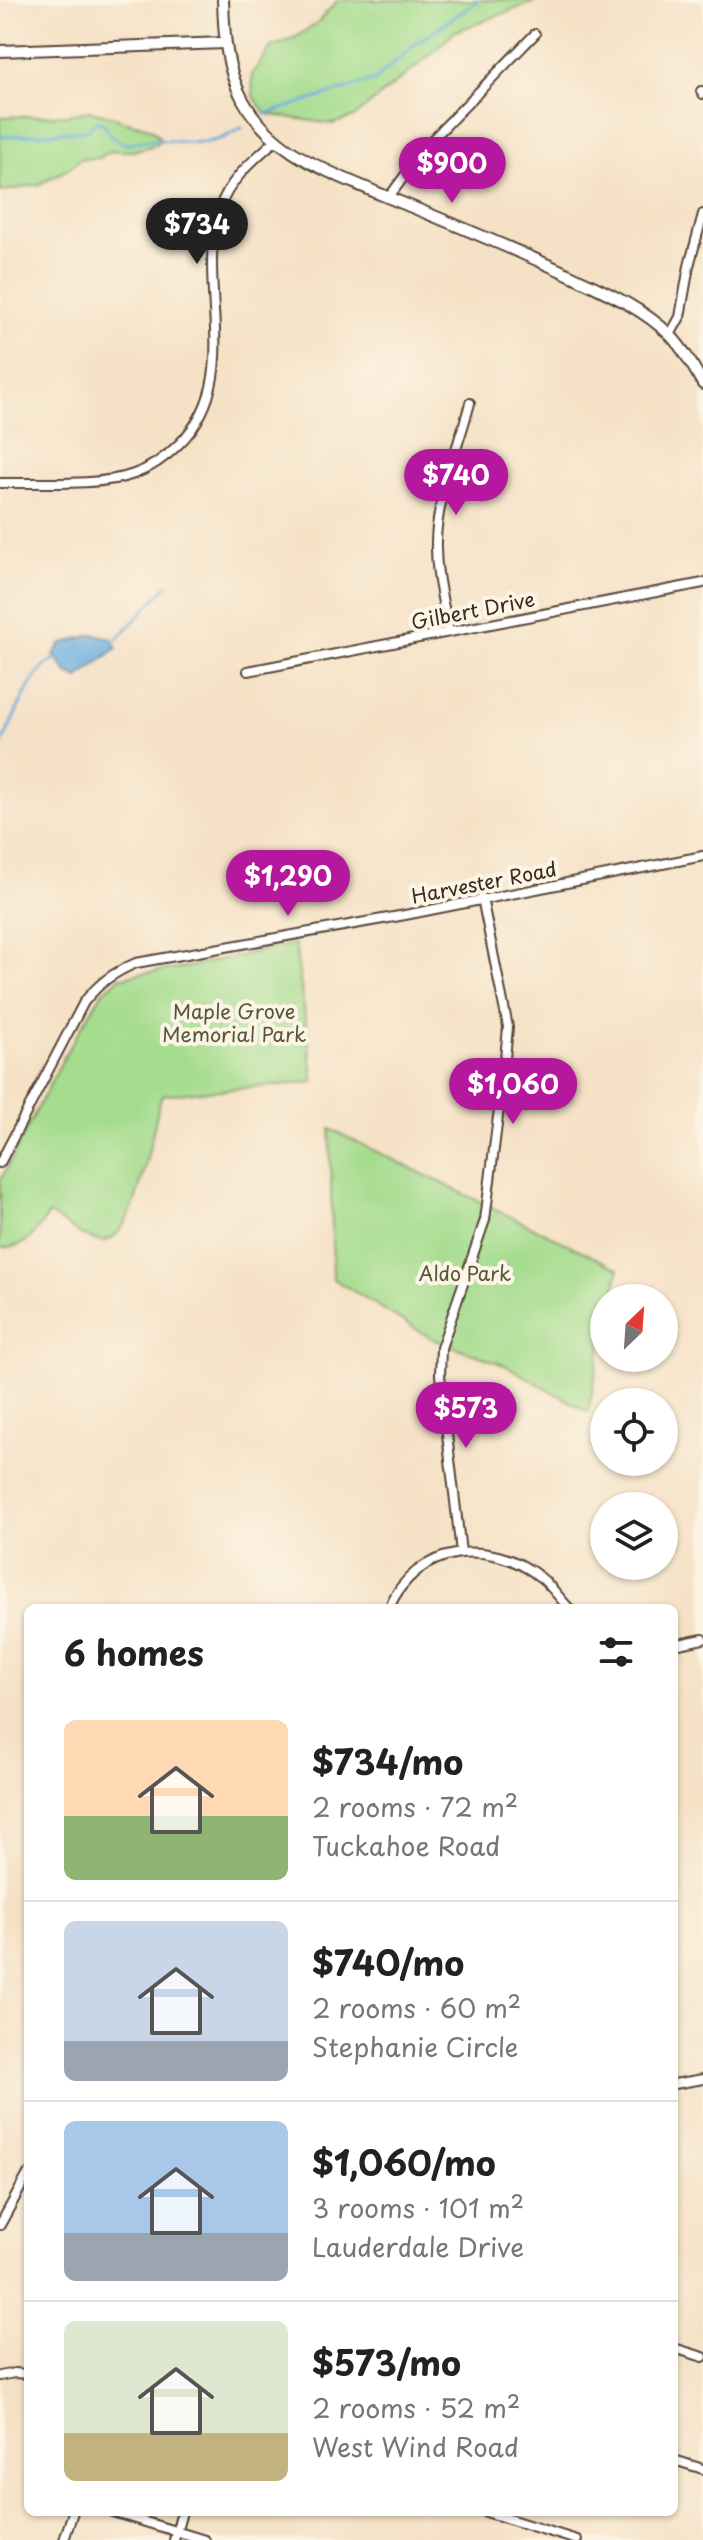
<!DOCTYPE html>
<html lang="en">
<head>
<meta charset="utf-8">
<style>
  body { margin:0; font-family:"Playpen Sans",sans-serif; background:#f2f2f2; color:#222; height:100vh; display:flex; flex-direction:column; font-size:30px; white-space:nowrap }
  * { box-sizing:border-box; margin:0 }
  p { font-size:26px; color:#767676 }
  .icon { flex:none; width:44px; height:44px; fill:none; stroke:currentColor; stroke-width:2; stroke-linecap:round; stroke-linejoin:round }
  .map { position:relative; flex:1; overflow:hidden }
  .drawer { position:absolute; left:24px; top:1604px; width:654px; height:912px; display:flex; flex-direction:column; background:#fff; border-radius:12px; box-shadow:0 2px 6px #0004 }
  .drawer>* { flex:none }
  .needle { width:52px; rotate:25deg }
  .controls { position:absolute; left:590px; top:1284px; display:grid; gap:16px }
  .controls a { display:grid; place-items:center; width:88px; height:88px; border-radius:50%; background:#fff; box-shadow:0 2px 6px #0004; font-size:40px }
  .price { position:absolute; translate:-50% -68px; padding:0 18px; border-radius:28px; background:#b5179e; color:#fff; font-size:26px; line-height:52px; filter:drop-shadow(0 2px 4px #0008) }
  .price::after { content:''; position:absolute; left:50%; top:48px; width:24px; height:18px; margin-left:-12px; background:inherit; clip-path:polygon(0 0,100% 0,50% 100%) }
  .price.active { background:#222; color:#fff }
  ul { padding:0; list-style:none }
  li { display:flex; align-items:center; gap:24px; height:200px; padding:0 40px }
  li+li { border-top:2px solid #e0e0e0 }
  li span { display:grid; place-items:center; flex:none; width:224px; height:160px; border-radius:12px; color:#555 }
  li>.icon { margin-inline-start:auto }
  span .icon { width:96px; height:96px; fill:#fffc; stroke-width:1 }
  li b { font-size:34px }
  h2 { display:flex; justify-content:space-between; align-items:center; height:96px; padding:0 40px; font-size:34px }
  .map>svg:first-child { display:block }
  .green { fill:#a4dc8d; stroke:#708356; stroke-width:2 }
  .water { fill:#68abdd; stroke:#526a7e; stroke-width:2 }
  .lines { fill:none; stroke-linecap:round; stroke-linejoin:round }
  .stream { stroke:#68abdd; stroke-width:3 }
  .minor-casing { stroke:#574537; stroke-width:12 }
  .tertiary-casing { stroke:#574537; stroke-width:14 }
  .minor { stroke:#fff; stroke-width:8 }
  .tertiary { stroke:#fff; stroke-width:10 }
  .labels { text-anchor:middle; stroke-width:8; stroke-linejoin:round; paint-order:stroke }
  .street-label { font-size:20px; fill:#3b2a1e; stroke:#fcf5e5 }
  .park-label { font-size:20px; fill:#55563a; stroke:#fcf5e5 }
</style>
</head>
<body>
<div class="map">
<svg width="703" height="2540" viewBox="0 0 703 2540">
  <rect width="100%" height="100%" fill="#fcf5e5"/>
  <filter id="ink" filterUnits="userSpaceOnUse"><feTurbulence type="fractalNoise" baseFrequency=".0125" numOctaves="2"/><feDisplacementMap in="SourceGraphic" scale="16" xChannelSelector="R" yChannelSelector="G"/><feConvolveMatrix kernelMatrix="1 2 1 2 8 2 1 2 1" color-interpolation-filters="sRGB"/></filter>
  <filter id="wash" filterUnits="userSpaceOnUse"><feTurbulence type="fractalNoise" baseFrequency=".006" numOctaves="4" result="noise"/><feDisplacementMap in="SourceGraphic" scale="32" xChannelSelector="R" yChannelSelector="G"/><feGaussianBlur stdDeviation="1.8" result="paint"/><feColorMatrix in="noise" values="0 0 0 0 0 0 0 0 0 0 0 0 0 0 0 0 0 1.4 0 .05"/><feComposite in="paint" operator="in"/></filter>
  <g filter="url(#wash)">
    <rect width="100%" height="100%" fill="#f5e1c5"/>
    <g class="green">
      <path d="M338,0H539L454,32L429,56L354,117L332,124L266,114L253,96L252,74L270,48L296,37L317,23Z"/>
      <path d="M90,111C103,113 112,117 124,121C138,126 152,124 160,139L156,145L133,151H111L98,158L80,159L70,168L40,184L0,192V117L67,115Z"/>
      <path d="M295,944L314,1082L162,1095C151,1124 139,1246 99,1241C82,1238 64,1223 49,1214C34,1234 28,1248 0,1248V1181L66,1053L102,993L119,978L136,974L177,969Z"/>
      <path d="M330,1129L619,1269L613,1298H604V1331L588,1412L507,1366L433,1339L333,1279Z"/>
    </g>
    <path class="water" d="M94,634L111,638L117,648L78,678L66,672L54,655L61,644Z"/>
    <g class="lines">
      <g class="stream">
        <path d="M266,114L375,80L415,44L479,0"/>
        <path d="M0,137L88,130L95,122L103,123L112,137L128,145C158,133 189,149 219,139C227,137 235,131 242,128"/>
        <path d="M111,641L118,638L168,585"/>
        <path d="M0,747C14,722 30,667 58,658"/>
      </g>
    </g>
  </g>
  <g filter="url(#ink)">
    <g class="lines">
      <defs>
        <g id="minor">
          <path d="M701,91L703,94"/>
          <path d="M389,197L428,144L535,34"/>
          <path d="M670,335L680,317L689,266L703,214"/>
          <path d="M0,483C39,482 98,487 134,474C151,468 167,456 179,444C246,378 195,288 219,210C228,181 253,160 276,140"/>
          <path d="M449,632C443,601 435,572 436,541C437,497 459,445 470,403"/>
          <path d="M248,671L703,583"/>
          <path d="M0,1163L84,1002C100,982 113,973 136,963L405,915L703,856"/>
          <path d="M461,1552L440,1375L441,1348L485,1220L504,1069L508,1027L482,898"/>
          <path d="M389,1608C416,1545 489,1537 540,1577C551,1585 559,1598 569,1608"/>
          <path d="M674,1645L703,1639"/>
          <path d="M674,2084L703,2079"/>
          <path d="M0,2225L28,2174"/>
          <path d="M674,2348L703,2357"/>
          <path d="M0,2376L14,2373L28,2374"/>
          <path d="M674,2460L703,2469"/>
          <path d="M112,2512L205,2540"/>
          <path d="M486,2512L577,2540"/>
          <path d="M64,2540L73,2512"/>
          <path d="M174,2540L182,2512"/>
        </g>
        <g id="tertiary">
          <path d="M223,0C224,35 226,69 243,100C272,153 328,171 380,194C444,220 508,246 570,275C605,292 641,307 669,334C683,348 693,366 703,384"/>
          <path d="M0,51L225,43"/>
        </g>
      </defs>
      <use href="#minor" class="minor-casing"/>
      <use href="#tertiary" class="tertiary-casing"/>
      <use href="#minor" class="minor"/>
      <use href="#tertiary" class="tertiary"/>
    </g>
  </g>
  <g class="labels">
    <g class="street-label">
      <text transform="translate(473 611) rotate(-11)" y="7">Gilbert Drive</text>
      <text transform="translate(484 883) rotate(-11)" y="7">Harvester Road</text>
    </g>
    <g class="park-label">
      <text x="234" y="1019">Maple Grove<tspan x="234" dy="23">Memorial Park</tspan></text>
      <text x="465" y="1281">Aldo Park</text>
    </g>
  </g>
</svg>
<div class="controls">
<a><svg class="needle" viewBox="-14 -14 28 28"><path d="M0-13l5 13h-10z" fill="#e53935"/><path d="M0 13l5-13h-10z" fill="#767676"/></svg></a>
<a><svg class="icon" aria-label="locate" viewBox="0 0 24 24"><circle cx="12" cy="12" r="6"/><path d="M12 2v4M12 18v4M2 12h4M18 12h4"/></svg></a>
<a><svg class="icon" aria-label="layers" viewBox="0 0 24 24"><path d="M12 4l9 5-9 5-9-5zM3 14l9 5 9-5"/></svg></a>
</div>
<b class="price" style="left:452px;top:205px">$900</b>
<b class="price active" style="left:197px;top:266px">$734</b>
<b class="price" style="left:456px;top:517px">$740</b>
<b class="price" style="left:288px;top:918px">$1,290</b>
<b class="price" style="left:513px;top:1126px">$1,060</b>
<b class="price" style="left:466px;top:1450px">$573</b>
<section class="drawer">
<h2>6 homes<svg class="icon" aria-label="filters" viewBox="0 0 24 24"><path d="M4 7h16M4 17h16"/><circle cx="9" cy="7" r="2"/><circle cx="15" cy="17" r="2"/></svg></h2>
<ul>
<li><span style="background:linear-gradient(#ffd9b3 60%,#8fb573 0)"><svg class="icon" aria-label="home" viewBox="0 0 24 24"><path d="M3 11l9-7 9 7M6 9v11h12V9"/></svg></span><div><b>$734/mo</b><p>2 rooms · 72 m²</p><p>Tuckahoe Road</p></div></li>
<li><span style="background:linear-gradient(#c9d6e8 75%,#9aa5b1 0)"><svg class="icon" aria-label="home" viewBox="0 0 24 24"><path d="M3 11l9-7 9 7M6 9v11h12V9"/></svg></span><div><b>$740/mo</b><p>2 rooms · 60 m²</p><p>Stephanie Circle</p></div></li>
<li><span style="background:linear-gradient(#a9c7e8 70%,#9aa5b1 0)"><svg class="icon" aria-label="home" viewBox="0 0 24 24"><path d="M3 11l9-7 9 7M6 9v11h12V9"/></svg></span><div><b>$1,060/mo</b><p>3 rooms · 101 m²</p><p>Lauderdale Drive</p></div></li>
<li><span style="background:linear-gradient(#dfe7d0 70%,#c2b280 0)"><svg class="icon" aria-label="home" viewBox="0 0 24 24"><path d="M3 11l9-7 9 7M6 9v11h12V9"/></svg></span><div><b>$573/mo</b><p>2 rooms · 52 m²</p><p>West Wind Road</p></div></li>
</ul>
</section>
</div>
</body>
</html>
